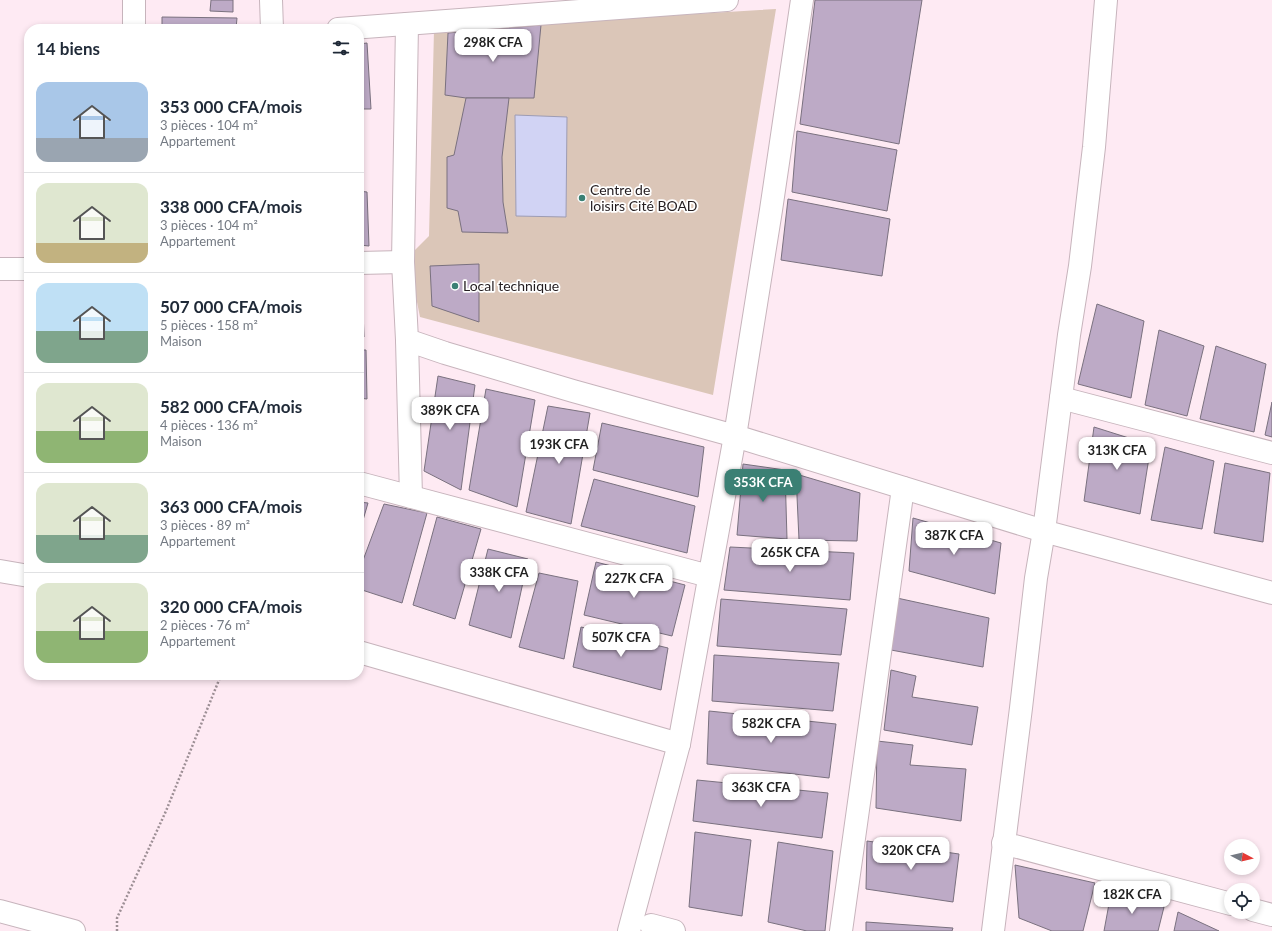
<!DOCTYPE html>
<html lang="fr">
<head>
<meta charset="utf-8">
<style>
  body { margin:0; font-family:Lato,sans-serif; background:#f2f2f3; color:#1f2937; height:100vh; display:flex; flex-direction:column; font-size:15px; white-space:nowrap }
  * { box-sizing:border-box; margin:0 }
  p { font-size:13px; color:#747a83 }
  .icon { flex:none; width:22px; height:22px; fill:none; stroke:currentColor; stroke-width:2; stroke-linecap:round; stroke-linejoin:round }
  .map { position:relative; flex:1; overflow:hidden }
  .details { position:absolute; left:24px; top:24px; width:340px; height:656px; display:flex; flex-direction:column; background:#fff; border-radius:16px; box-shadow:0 2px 6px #0003 }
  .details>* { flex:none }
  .needle { width:26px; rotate:97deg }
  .tools { position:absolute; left:1224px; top:839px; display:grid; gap:8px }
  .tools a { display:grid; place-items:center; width:36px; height:36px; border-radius:50%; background:#fff; box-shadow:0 2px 6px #0003; font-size:20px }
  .price { position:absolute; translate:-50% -34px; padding:0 9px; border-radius:8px; background:#fff; color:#222; font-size:13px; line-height:26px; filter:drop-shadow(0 1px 2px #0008) }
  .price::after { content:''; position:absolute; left:50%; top:24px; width:12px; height:9px; margin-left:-6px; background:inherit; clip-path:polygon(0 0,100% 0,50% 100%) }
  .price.on { background:#3b8074; color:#fff }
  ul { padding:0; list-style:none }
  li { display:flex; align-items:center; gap:12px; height:100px; padding:0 12px }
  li+li { border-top:1px solid #e0e1e3 }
  li span { display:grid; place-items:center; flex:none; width:112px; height:80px; border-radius:12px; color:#555 }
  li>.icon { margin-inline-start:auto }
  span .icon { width:48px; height:48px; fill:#fffc; stroke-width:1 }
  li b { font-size:17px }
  h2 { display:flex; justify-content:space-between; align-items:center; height:48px; padding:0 12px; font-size:17px }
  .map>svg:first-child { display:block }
  .green { fill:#dbc6b8 }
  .water { fill:#d1d3f4; stroke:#9d9cb4 }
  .building { fill:#bdaac6; stroke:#7a717f }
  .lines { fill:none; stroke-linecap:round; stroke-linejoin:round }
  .minor-casing { stroke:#c7b4bc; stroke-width:24 }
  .path { stroke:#9d8f95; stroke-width:2.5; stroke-dasharray:2 2; stroke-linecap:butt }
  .minor { stroke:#fff; stroke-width:22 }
  .poi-dot { fill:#3b8074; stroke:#fff; stroke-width:1.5 }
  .labels { text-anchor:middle; stroke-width:3.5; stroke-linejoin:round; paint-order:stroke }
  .poi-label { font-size:14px; fill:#231c1f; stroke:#fff; text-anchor:start }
</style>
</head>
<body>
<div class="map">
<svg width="1272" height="931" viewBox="0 0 1272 931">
  <rect width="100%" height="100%" fill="#feeaf3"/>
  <path class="green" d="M776,9L713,395L420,317L408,257L429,236L434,30Z"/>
  <path class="water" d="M515,115L567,117L566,217L516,216Z"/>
  <g class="building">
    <path d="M211,0H233V12L210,11Z"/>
    <path d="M815,0H922L899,144L800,124Z"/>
    <path d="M162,17L237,18L236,29H162Z"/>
    <path d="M541,25L534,98H466L445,95L448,33Z"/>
    <path d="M367,43L371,109H359V44Z"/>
    <path d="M466,98H509L502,157L503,202L508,233L462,232L458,211L447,208V157L454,155Z"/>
    <rect x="359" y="124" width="2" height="51"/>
    <path d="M797,131L897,150L887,211L792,192Z"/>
    <path d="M359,191L367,192L369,246L359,245Z"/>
    <path d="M788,199L890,219L882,276L781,260Z"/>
    <path d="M479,264V322L432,306L430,266Z"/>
    <path d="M359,283H362L364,337H359Z"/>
    <path d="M1097,304L1144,321L1131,398L1078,384Z"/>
    <path d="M1159,330L1204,346L1187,416L1145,405Z"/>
    <path d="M1216,346L1266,364L1254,432L1200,419Z"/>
    <path d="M359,350H366L367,399L359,398Z"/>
    <path d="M438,376L475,385L461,490L424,471Z"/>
    <path d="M486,389L535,400L517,507L469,490Z"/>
    <path d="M1272,402V437L1265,435Z"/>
    <path d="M548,406L590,413L571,524L526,512Z"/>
    <path d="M602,423L704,447L698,497L593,470Z"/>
    <path d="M1094,427L1151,445L1140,514L1084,501Z"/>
    <path d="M1165,447L1214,461L1202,529L1151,520Z"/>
    <path d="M1225,463L1270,473L1263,542L1214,533Z"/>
    <path d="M743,464L785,470L787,539L737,535Z"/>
    <path d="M796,474L860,493L857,541L799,540Z"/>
    <path d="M594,479L695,506L687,553L581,526Z"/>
    <path d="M359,502L368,503L359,534Z"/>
    <path d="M384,504L427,513L402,603L359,589V571Z"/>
    <path d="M437,517L481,529L455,619L413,605Z"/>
    <path d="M913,518L1001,543L995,594L909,571Z"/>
    <path d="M730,547L854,553L850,600L724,590Z"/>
    <path d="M488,549L528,559L511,638L469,625Z"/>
    <path d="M596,562L685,585L672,636L584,615Z"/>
    <path d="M539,573L578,581L564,659L519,647Z"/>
    <path d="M897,598L989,618L983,667L891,650Z"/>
    <path d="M721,599L847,609L841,655L717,646Z"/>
    <path d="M581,627L668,648L661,690L573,667Z"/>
    <path d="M714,655L839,663L833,711L712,701Z"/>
    <path d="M891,670L916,676L912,697L978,707L972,745L884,730Z"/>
    <path d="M709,711L836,724L829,778L707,764Z"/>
    <path d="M877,741L913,745L910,765L966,769L961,821L876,808Z"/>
    <path d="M697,780L828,793L822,838L693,821Z"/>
    <path d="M695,832L751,840L742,916L689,907Z"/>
    <path d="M867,841L959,854L953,902L866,889Z"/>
    <path d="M778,842L833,851L825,931H807L768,922Z"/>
    <path d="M1015,865L1095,883L1083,931H1052L1019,918Z"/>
    <path d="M1111,893L1164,907L1158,931H1104Z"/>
    <path d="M1178,912L1219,931H1174Z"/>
    <path d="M866,922L953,928L952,931H866Z"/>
  </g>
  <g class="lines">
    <defs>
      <g id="minor">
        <path d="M271,0L272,29"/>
        <path d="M407,24L403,262L407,340L445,353L573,391L735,436L1047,532L1272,593"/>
        <path d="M134,29V0"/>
        <path d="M338,29L727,0"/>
        <path d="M359,263L403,262"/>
        <path d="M0,269H29"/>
        <path d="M407,340L411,497"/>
        <path d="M1061,398L1272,453"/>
        <path d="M359,483L709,576"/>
        <path d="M0,571L29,576"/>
        <path d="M359,652L679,744"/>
        <path d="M1003,843L1231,904"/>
        <path d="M1253,910L1272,915"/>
        <path d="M0,911L74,931"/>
        <path d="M651,925L674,931"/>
        <path d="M629,931L679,744L735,436L771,210L802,0"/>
        <path d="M841,931L903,488"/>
        <path d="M993,931L1021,708L1036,578L1044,531L1069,335L1080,266L1094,147L1106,0"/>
      </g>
    </defs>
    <use href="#minor" class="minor-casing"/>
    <path class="path" d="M117,931V918L166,811L221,675"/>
    <use href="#minor" class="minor"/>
  </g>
  <g class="poi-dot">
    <circle cx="582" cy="198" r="4"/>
    <circle cx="455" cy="286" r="4"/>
  </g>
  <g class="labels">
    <g class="poi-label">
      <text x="590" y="195">Centre de<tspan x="590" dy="16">loisirs Cité BOAD</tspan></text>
      <text x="463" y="291">Local technique</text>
    </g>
  </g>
</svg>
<div class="tools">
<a><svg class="needle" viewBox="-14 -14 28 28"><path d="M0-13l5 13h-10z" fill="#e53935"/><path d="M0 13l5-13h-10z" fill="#747a83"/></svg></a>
<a><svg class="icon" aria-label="locate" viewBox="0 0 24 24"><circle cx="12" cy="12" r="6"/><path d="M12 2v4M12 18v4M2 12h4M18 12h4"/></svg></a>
</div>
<b class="price" style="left:493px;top:63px">298K CFA</b>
<b class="price" style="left:450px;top:431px">389K CFA</b>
<b class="price" style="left:559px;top:465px">193K CFA</b>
<b class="price" style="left:1117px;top:471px">313K CFA</b>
<b class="price on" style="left:763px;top:503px">353K CFA</b>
<b class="price" style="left:954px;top:556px">387K CFA</b>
<b class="price" style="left:790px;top:573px">265K CFA</b>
<b class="price" style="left:499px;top:593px">338K CFA</b>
<b class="price" style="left:634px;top:599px">227K CFA</b>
<b class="price" style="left:621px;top:658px">507K CFA</b>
<b class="price" style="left:771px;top:744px">582K CFA</b>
<b class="price" style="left:761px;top:808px">363K CFA</b>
<b class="price" style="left:911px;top:871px">320K CFA</b>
<b class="price" style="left:1132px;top:915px">182K CFA</b>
<section class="details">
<h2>14 biens<svg class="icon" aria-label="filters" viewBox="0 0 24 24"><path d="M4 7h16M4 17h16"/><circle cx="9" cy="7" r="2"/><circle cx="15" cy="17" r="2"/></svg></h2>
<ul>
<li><span style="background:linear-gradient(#a9c7e8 70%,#9aa5b1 0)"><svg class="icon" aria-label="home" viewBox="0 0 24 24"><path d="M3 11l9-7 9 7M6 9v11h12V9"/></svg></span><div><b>353 000 CFA/mois</b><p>3 pièces · 104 m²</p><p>Appartement</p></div></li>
<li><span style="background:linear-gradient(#dfe7d0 75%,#c2b280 0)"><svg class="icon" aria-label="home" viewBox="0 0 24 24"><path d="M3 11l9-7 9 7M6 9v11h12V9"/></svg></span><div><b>338 000 CFA/mois</b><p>3 pièces · 104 m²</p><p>Appartement</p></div></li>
<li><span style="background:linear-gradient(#bfe0f5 60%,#7fa58c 0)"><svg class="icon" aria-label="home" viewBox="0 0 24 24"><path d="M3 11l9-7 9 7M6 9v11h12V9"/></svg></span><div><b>507 000 CFA/mois</b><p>5 pièces · 158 m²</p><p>Maison</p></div></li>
<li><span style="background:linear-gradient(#dfe7d0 60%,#8fb573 0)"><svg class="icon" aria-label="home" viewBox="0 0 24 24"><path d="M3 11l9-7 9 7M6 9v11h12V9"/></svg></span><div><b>582 000 CFA/mois</b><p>4 pièces · 136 m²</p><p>Maison</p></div></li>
<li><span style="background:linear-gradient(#dfe7d0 65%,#7fa58c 0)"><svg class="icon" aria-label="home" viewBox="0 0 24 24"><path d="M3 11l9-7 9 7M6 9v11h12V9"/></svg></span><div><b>363 000 CFA/mois</b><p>3 pièces · 89 m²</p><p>Appartement</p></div></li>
<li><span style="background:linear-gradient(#dfe7d0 60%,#8fb573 0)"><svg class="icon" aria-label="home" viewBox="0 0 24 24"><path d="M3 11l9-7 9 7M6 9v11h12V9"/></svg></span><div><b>320 000 CFA/mois</b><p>2 pièces · 76 m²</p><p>Appartement</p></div></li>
</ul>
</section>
</div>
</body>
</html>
